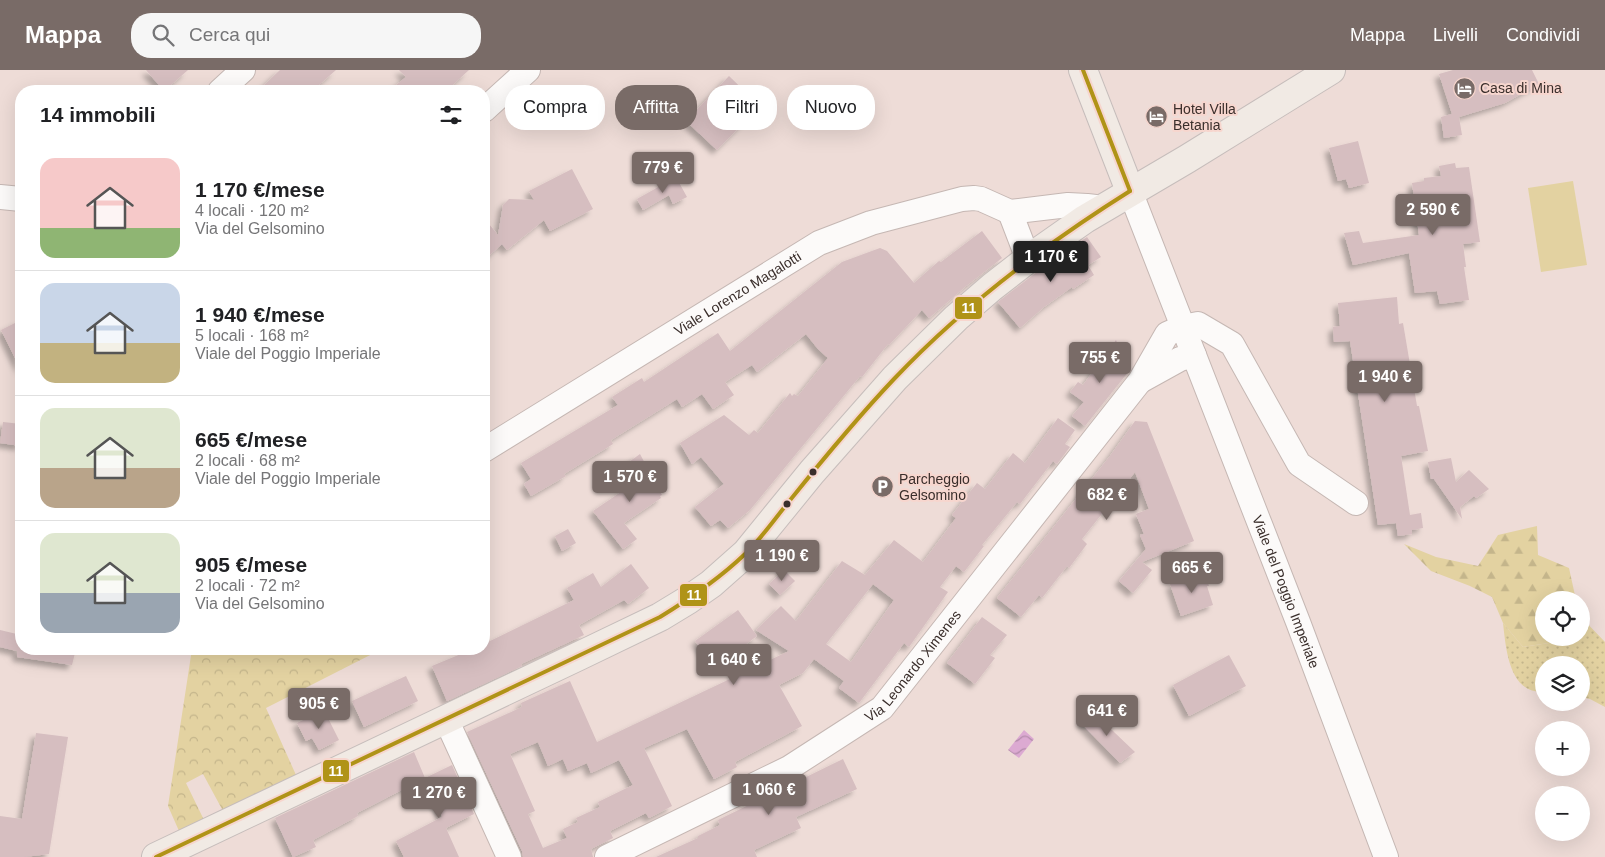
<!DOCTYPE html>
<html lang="it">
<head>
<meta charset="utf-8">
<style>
  body { margin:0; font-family:Arial,sans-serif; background:#f6f6f6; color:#202124; height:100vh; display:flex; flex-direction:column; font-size:19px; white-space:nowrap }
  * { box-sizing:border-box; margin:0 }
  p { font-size:16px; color:#757577 }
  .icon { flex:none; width:28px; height:28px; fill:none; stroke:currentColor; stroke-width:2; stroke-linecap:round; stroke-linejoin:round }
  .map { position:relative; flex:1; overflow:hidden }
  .side { position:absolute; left:15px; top:15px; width:475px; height:570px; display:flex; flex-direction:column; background:#fff; border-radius:20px; box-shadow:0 5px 20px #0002 }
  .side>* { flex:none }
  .hud { position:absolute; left:505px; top:15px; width:475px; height:45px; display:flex; gap:10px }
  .buttons { position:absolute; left:1535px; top:521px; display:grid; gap:10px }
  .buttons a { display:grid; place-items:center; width:55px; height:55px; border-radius:50%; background:#fff; box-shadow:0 5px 20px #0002; font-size:25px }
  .price { position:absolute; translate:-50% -42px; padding:0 11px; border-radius:5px; background:#796b67; color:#fff; font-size:16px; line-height:32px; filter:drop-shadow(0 1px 2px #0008) }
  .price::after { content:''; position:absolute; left:50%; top:30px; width:15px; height:11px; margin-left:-8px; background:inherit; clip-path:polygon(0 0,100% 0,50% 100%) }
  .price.selected { background:#222; color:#fff }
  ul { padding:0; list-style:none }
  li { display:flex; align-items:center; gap:15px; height:125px; padding:0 25px }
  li+li { border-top:1px solid #e0e0e0 }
  li span { display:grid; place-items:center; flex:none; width:140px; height:100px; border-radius:15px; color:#555 }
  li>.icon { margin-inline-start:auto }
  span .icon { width:60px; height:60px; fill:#fffc; stroke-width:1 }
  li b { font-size:21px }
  h2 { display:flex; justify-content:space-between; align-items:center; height:60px; padding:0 25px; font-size:21px }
  .pill { padding:0 18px; border-radius:20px; background:#fff; box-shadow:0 5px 20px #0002; font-size:18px; line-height:45px }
  .pill.selected { background:#796b67; color:#fff }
  header { display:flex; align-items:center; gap:30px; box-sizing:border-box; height:70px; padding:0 25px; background:#796b67; color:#fff }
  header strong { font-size:24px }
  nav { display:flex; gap:28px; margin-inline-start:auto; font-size:18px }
  .search { width:350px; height:45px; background:#f6f6f6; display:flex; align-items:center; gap:12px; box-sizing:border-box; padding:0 18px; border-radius:20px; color:#757577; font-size:19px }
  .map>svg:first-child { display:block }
  .grass { fill:url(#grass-dots) }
  .forest { fill:url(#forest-firs) }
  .park { fill:url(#park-crowns) }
  .pitch { fill:#e3d2a1 }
  .water { fill:url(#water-waves) }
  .building { fill:#d6bec0; fill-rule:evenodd; filter:url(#shadow) }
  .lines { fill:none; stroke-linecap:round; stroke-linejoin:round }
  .minor-casing { stroke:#c5b7b3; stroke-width:26 }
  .major-casing { stroke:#c6bdbb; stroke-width:30 }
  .minor { stroke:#fcfaf9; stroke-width:24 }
  .major { stroke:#f1eae4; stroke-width:28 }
  .bus-1-casing { stroke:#f7d6ce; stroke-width:8 }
  .bus-1 { stroke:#b09317; stroke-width:4 }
  .bus-dot { fill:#3a2e2b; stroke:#f7d6ce; stroke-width:2 }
  .labels { text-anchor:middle; stroke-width:4; stroke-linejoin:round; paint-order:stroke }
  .poi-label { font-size:14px; fill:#3a2e2b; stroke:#f7d6ce; text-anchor:start }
  .street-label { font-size:14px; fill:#3a2e2b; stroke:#f7d6ce }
  .line-badge { stroke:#f7d6ce; stroke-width:2 }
  .badge-label { font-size:14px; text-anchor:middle; font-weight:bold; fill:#fff }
</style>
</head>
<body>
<header>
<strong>Mappa</strong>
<div class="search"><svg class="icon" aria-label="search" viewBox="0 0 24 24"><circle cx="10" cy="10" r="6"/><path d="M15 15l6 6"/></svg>Cerca qui</div>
<nav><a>Mappa</a><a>Livelli</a><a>Condividi</a></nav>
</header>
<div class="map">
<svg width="1605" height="787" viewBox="0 0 1605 787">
  <defs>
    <pattern id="grass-dots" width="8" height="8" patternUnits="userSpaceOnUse" patternTransform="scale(1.25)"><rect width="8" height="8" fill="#e3d2a1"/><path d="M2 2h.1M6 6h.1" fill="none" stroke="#c4b58b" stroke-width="1.8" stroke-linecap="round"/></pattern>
    <pattern id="forest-firs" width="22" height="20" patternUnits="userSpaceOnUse" patternTransform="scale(1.25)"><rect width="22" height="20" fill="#e3d2a1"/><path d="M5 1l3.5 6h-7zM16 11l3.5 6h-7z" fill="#c4b58b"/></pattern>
    <pattern id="park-crowns" width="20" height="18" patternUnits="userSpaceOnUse" patternTransform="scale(1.25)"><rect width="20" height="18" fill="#e3d2a1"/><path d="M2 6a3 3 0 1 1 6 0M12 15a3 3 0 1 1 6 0" fill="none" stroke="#c4b58b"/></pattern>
    <pattern id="water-waves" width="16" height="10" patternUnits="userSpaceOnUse" patternTransform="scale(1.25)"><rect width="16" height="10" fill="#dcaad2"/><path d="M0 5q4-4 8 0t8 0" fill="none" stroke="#b38bab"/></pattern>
    <filter id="shadow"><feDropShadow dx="-4.5" dy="4.5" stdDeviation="2.5" flood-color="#0004"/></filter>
  </defs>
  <rect width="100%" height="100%" fill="#eedcd7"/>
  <path class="grass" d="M1581,547L1605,572V637L1590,629L1581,627V595H1544V622C1509,624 1506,579 1503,553L1523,577L1549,573L1560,568H1581Z"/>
  <path class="forest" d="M1537,456L1538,485L1569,498L1576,530H1544V568H1560L1549,573L1523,577L1503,553L1492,527L1470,516L1431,501L1404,474L1436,487L1478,496L1498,465Z"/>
  <path class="park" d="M192,579H382L266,638L296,705L223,741L203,704L186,713L204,750L179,761L168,736Z"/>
  <path class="pitch" d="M1573,111L1587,195L1541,202L1528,118Z"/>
  <path class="water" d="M1024,660L1034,669L1019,688L1008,680Z"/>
  <g class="building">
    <path d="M146,0H188L164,21Z"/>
    <path d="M280,0H336L312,21H258Z"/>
    <path d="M399,0H469L446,21H389L406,7Z"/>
    <path d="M1453,0H1532L1539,14L1505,33L1459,47L1462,65L1444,68L1441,47L1452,44L1439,4Z"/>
    <path d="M729,6L760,36L717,80L686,51Z"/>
    <path d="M1358,71L1369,113L1349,118L1346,109L1338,111L1329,78Z"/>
    <path d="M1455,93L1456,98L1469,97L1480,172L1463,174L1466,197H1464L1469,230L1440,234L1437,221L1415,223L1409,183L1353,195L1344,163L1359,161L1363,173L1419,165L1412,113L1424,111V108L1441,106L1439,96Z"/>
    <path d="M572,99L593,139L550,161L544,150L507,180L502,174L484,190V148L498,165L503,135L509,129L534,130L529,121Z"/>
    <path d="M676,107L687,127L673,134L669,125L643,140L637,129Z"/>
    <path d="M982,161L1002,188L966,216L929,248L922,240L889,275L888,274L862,307L860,306L750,440L728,458L720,450L711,456L695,437L724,414L701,387L692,394L680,373L724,345L749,365L754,360L758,363L790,323L792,326L794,324L798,326L828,288L818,279L806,264L757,302L752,295L725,312L734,325L713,339L702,324L682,337L677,329L611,370L613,374L564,404L566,406L531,426L524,414L531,409L521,393L618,335L612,327L642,308L644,312L718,263L730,281L842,192L880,178L887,181L914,213L939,191L941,192Z"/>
    <path d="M1087,167L1101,187L1088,195L1094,205L1073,219L1072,217L1044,237L1020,258L998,232L1037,202Z"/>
    <path d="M1397,227L1399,254L1403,253L1417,336H1419L1428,381L1401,386L1410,445L1421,443L1423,458L1412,460V464L1398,466L1396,453L1378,455L1350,271L1334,272L1333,257L1340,256L1338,233Z"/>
    <path d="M21,250V300L1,260Z"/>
    <path d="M1116,270L1129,301L1085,356L1072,346L1084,332L1070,322L1078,312L1083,315Z"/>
    <path d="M1058,348L1075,360L1065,374L1070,377L1057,394L1053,391L1020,434L1017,432L982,475L984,476L964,502L956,496L940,517L948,522L909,577L904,573L859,633L839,618L844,611L814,589L803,603L779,615L802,656L735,692L737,697L714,709L687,659L644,678L672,736L649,748L646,743L610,761L613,768L591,779L593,787H523L522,781L467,662L522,637L521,633L570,611L597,672L789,581L756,560L781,536L796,551L842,491L865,505L894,470L923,492L956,448L952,445L977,413L985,419L1013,383L1025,393ZM873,514L894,530L851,592L826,574ZM538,672L548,696L563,689L568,701L587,693L591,703L619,690L633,715L598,732L600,737L576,748L578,752L563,759L567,768L543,778L528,744L535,741L510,684Z"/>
    <path d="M1135,351L1147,352L1194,471L1142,492L1152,500L1133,523L1119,511L1146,479L1140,465L1144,464L1136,444L1149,439L1135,402L1082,469L1087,474L1069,498L1067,496L1042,528L1039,525L1021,547L997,528L1110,386Z"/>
    <path d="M3,352L21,354V376L0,373Z"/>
    <path d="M640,384L648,399L652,398L663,417L659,420L662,425L660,426L661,428L624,453L637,469L623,479L593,441L640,409L629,392Z"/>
    <path d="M1451,388L1456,412L1469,400L1489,419L1476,428L1474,426L1460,437L1462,449L1434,409H1431L1428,392Z"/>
    <path d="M568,459L576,473L562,481L555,466Z"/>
    <path d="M631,494L649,518L628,534L624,530L579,555L584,565L521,594L522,596L447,631L432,596L473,579H484V574L574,530L567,518L593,503L601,517Z"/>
    <path d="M784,500L795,511L780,525L769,514Z"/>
    <path d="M1204,502L1209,516H1207L1213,535L1181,546L1170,514Z"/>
    <path d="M738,540L757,566L715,597L695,571Z"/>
    <path d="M982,547L1007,565L990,585L995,588L975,614L947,593Z"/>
    <path d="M0,560L21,565V579H76L72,595L17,587V581L0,577Z"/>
    <path d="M1229,585L1246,616L1189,646L1173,615Z"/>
    <path d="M406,606L418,631L364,657L352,631Z"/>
    <path d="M324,640L339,670L319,680L312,668L306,671L297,653Z"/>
    <path d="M1092,641L1135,682L1120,693L1080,652Z"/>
    <path d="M36,663L68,667L49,784L24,787H0V746L22,749Z"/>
    <path d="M414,682L425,708L357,743L358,746L313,770L316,777L293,787L275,748Z"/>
    <path d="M843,689L857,719L796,747L801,758L754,780L757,787H656L698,768V766L720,755L718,750Z"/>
    <path d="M452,695L474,744L446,758L459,787H404L396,771L442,747L425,708Z"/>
  </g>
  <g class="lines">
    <defs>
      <g id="minor">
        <path d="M220,21L243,0"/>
        <path d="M484,40L528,0"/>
        <path id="s1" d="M1130,121L1298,552L1386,787"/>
        <path d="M0,127L21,129"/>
        <path d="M1010,142L1028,189"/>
        <path d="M1142,310L1180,289L1194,285"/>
        <path id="s2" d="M484,380L819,173L871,153L962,129L974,128L981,129L1010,142L1068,135L1087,136L1104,138"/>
        <path d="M446,649L509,787"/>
        <path id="s3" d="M607,787L789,698L882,638L1140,311L1167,264L1183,257L1198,254L1232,274L1299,394L1356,433"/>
      </g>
      <g id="major">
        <path d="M1083,0L1130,121"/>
        <path d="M156,787L579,586L660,547L688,530L711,514L746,483L812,402L895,308L956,248L992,217L1028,189L1085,149L1187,89L1331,0"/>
      </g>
    </defs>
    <use href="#minor" class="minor-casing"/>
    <use href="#major" class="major-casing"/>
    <use href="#minor" class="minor"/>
    <use href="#major" class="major"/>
    <defs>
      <g id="bus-1">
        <path d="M1083,0L1130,121"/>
        <path d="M156,787L660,547C691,528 719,509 745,484C762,468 776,447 791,429C824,388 858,347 894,309C964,235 1044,175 1130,121"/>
      </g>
    </defs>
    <use href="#bus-1" class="bus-1-casing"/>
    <use href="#bus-1" class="bus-1"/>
  </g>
  <defs>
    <symbol id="hotel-disc" viewBox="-11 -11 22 22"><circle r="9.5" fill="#796b67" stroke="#f7d6ce"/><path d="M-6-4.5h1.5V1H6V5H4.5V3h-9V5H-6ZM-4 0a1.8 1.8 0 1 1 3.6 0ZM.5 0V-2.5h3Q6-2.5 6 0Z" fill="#fff"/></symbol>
    <symbol id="parking-disc" viewBox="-11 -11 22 22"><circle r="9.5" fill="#796b67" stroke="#f7d6ce"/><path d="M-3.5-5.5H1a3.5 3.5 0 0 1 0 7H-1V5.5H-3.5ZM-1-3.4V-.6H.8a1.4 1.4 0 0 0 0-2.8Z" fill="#fff"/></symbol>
  </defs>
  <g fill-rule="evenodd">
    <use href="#hotel-disc" x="1452" y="6" width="25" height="25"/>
    <use href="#hotel-disc" x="1144" y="34" width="25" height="25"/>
    <use href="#parking-disc" x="870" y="404" width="25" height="25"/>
  </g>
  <g class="bus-dot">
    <circle cx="813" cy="402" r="4.5"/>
    <circle cx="787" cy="434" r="4.5"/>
  </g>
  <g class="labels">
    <g class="poi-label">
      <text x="1480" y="23">Casa di Mina</text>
      <text x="1173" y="44">Hotel Villa<tspan x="1173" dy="16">Betania</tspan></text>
      <text x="899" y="414">Parcheggio<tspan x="899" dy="16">Gelsomino</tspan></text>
    </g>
    <g class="street-label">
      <text dy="5" stroke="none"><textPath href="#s2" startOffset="298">Viale Lorenzo Magalotti</textPath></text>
      <text dy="5" stroke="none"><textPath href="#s1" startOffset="430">Viale del Poggio Imperiale</textPath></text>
      <text dy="5" stroke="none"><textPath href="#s3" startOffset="365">Via Leonardo Ximenes</textPath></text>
    </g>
  </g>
  <g class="line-badge">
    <rect x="954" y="226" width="29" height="24" rx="5" fill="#b09317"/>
    <rect x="679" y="513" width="29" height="24" rx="5" fill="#b09317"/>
    <rect x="322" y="689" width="28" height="24" rx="5" fill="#b09317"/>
  </g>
  <g class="badge-label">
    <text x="969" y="243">11</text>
    <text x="694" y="530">11</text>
    <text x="336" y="706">11</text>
  </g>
</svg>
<div class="buttons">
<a><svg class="icon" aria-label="locate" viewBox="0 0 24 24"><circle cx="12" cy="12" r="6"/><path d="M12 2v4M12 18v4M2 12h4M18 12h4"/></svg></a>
<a><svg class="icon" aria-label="layers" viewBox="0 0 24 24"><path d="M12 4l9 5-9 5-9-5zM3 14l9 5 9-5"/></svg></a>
<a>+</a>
<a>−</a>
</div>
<b class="price" style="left:663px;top:124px">779 €</b>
<b class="price" style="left:1433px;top:166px">2 590 €</b>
<b class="price selected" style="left:1051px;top:213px">1 170 €</b>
<b class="price" style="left:1100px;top:314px">755 €</b>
<b class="price" style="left:1385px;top:333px">1 940 €</b>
<b class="price" style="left:630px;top:433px">1 570 €</b>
<b class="price" style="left:1107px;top:451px">682 €</b>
<b class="price" style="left:782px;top:512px">1 190 €</b>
<b class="price" style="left:1192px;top:524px">665 €</b>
<b class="price" style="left:734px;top:616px">1 640 €</b>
<b class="price" style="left:319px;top:660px">905 €</b>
<b class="price" style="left:1107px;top:667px">641 €</b>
<b class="price" style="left:769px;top:746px">1 060 €</b>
<b class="price" style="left:439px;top:749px">1 270 €</b>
<div class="hud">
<a class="pill">Compra</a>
<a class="pill selected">Affitta</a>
<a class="pill">Filtri</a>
<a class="pill">Nuovo</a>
</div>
<section class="side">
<h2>14 immobili<svg class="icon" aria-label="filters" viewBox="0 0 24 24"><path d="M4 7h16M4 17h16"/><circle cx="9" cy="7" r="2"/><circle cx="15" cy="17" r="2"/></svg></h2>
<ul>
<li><span style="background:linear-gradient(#f6c9c9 70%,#8fb573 0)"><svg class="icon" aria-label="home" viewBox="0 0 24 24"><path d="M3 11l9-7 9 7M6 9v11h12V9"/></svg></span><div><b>1 170 €/mese</b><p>4 locali · 120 m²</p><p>Via del Gelsomino</p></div></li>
<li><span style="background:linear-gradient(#c9d6e8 60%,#c2b280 0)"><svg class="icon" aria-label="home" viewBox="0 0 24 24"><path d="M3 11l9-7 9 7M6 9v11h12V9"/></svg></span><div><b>1 940 €/mese</b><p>5 locali · 168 m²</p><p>Viale del Poggio Imperiale</p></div></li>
<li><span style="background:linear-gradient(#dfe7d0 60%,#b9a48a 0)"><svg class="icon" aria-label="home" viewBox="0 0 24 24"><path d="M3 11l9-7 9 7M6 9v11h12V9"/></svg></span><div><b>665 €/mese</b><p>2 locali · 68 m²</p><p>Viale del Poggio Imperiale</p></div></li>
<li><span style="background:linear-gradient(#dfe7d0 60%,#9aa5b1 0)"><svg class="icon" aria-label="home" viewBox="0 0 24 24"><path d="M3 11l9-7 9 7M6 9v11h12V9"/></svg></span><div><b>905 €/mese</b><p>2 locali · 72 m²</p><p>Via del Gelsomino</p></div></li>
</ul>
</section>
</div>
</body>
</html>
